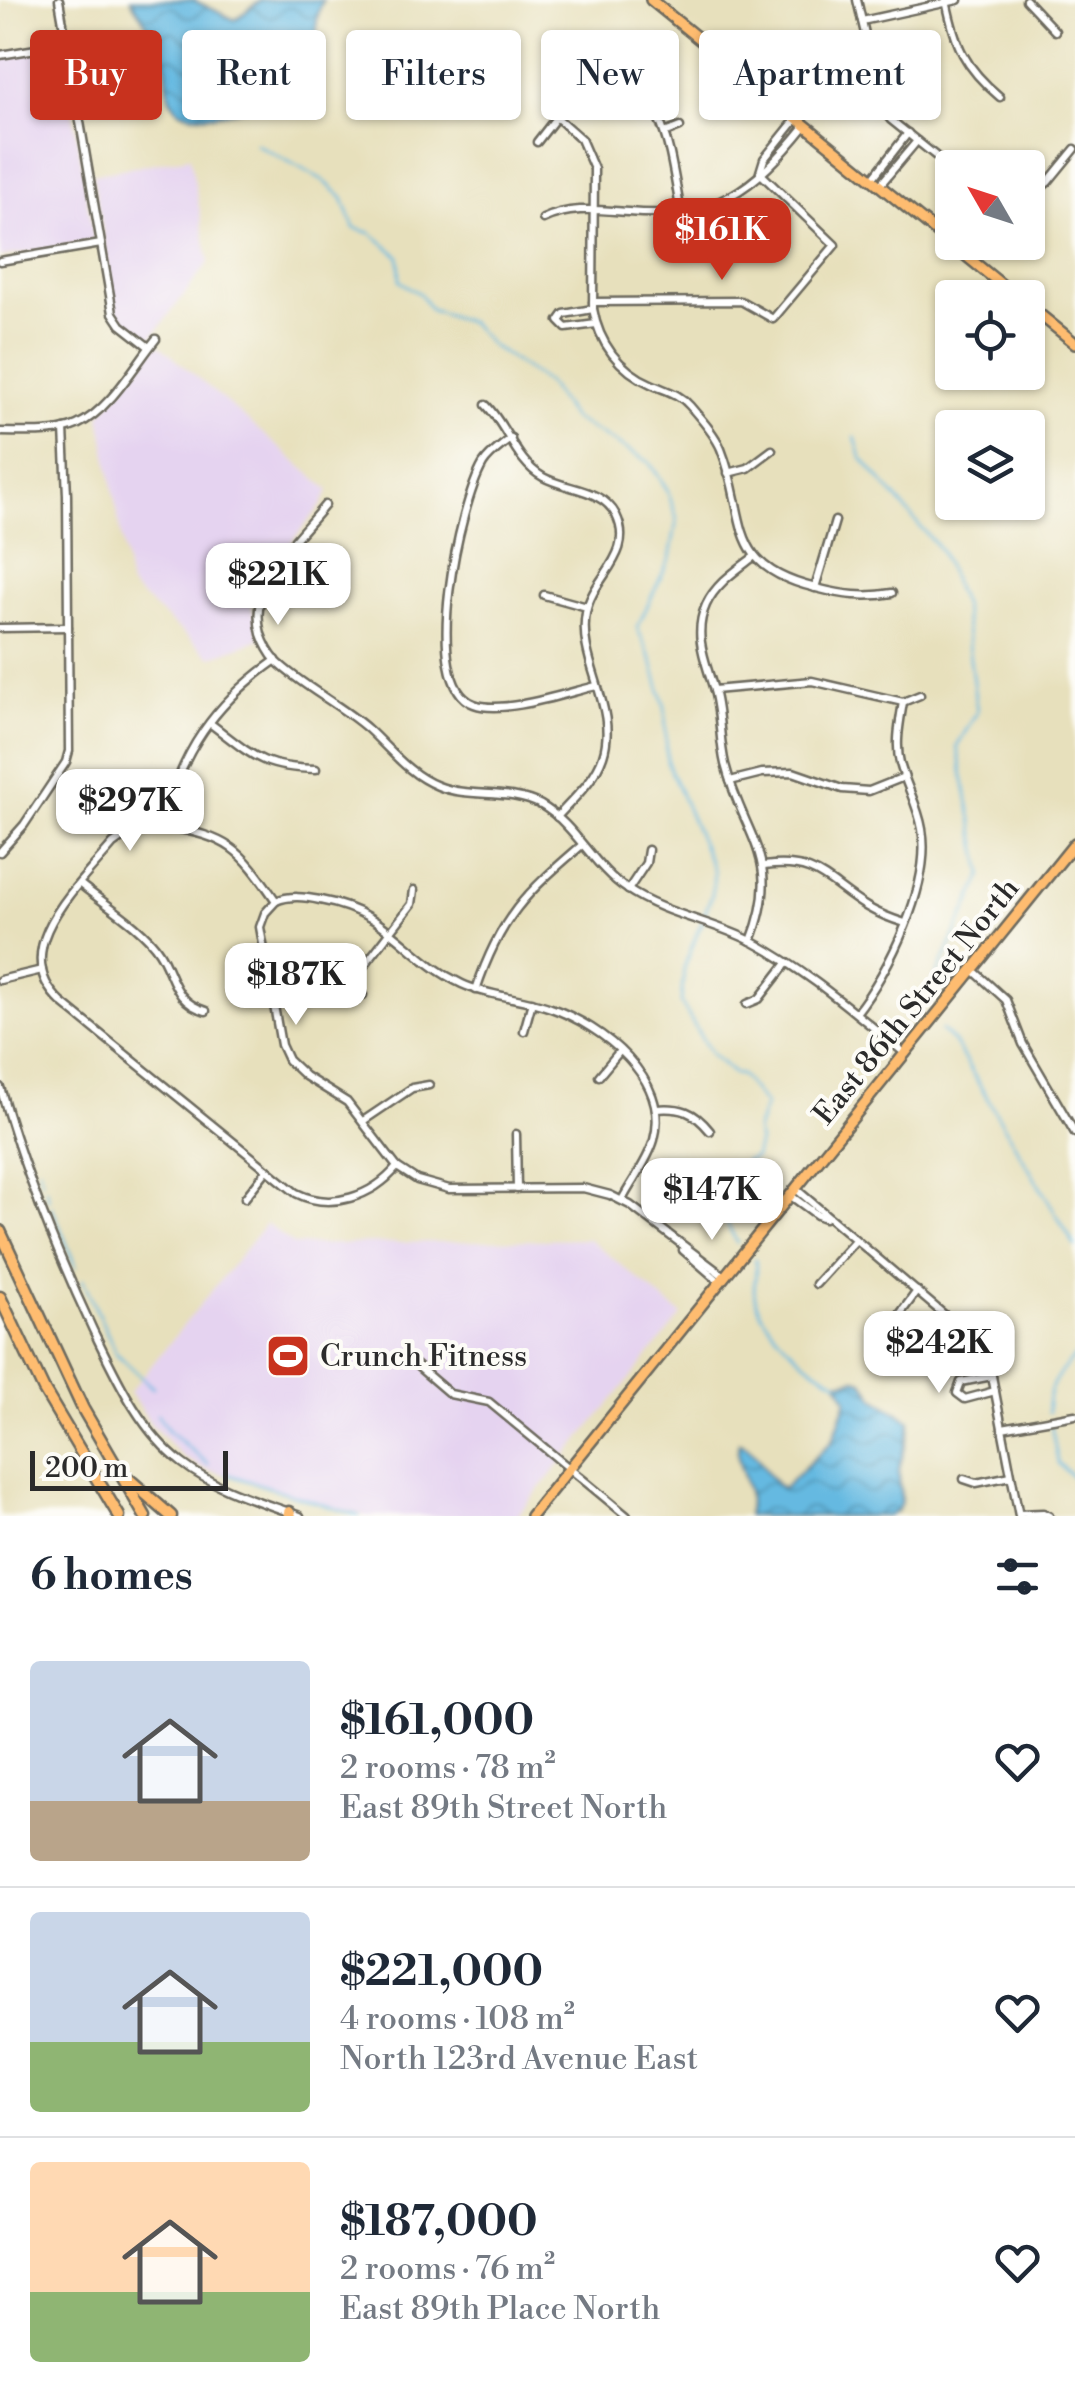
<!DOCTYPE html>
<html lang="en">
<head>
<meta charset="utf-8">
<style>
  body { margin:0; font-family:"Libre Bodoni",serif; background:#f6f6f7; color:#1f2937; height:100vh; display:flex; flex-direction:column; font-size:38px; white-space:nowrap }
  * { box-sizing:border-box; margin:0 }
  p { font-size:32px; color:#747a83 }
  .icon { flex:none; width:55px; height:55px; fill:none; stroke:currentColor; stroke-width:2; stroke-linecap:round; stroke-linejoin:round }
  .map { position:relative; height:1516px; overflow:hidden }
  .side { display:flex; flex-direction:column; background:#fff; flex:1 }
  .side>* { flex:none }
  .top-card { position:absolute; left:30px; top:30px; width:1015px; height:90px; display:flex; gap:20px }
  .needle { width:65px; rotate:309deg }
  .controls { position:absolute; left:935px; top:150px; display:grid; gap:20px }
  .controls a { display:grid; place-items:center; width:110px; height:110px; border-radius:10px; background:#fff; box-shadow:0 2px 8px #0004; font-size:50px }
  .scale { position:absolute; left:30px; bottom:25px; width:198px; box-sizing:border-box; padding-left:10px; border:5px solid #2b2b2b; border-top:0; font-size:28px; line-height:35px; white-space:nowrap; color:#2b2b2b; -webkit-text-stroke:8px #fdfcf7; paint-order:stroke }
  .price { position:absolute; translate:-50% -85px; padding:0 22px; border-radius:20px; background:#fff; color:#222; font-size:32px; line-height:65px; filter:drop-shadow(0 2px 5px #0008) }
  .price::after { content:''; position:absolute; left:50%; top:60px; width:30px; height:22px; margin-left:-15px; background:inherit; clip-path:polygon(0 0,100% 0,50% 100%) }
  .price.selected { background:#c8321e; color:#fff }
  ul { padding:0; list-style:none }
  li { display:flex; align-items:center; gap:30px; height:250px; padding:0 30px }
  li+li { border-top:2px solid #e0e1e3 }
  li span { display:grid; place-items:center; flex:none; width:280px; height:200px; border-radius:10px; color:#555 }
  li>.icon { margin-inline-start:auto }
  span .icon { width:120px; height:120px; fill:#fffc; stroke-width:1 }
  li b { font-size:42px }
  h2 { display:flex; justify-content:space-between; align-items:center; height:120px; padding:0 30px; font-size:42px }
  .pill { padding:0 35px; border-radius:10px; background:#fff; box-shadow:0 2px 8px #0004; font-size:35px; line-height:90px }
  .pill.selected { background:#c8321e; color:#fff }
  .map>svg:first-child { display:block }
  .built { fill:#e5d3f0 }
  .water { fill:url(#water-waves); stroke:#487286; stroke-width:2.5 }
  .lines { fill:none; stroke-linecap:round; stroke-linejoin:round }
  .stream { stroke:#65b9e1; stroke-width:2.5 }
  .minor-casing { stroke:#6d6a5e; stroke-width:11 }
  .major-casing { stroke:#6d6a5e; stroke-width:14 }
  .highway-casing { stroke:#6d6a5e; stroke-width:15 }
  .minor { stroke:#fff; stroke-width:6 }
  .major { stroke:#febc70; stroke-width:9 }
  .highway { stroke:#febc70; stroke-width:10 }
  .labels { text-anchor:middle; stroke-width:8; stroke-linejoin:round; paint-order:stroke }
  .street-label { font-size:30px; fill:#2b2b2b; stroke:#fdfcf7 }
  .poi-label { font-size:30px; fill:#2b2b2b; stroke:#fdfcf7; text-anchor:start }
</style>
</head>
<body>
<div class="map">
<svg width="1075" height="1516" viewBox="0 0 1075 1516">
  <defs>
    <pattern id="water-waves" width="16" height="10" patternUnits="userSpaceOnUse" patternTransform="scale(2.5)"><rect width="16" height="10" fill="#65b9e1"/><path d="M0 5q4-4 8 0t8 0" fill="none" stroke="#5397b7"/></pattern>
  </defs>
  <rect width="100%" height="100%" fill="#fdfcf7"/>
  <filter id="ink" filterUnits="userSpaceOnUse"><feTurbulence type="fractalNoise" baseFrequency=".01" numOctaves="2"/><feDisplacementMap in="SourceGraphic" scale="20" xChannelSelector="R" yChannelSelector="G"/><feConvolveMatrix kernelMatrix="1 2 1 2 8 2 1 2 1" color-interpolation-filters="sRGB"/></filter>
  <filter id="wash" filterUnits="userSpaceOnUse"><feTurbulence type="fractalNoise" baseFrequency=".0048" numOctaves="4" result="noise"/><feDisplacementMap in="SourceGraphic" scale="40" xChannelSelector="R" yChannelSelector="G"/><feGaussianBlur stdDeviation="2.25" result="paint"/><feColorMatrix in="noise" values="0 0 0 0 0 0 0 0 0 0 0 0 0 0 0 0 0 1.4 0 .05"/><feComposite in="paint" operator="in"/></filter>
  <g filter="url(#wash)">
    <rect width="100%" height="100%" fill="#e7e0bc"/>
    <g class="built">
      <path d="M62,48L94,241L0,257V58Z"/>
      <path d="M190,157L209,262L149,341L129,325L116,310L93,174Z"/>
      <path d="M158,344L329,490L321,506L255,586L251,605L260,639L211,657L130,587L100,415Z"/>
      <path d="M266,1223L294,1245L589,1239L682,1315L517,1516H366L202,1468L182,1456L151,1424L130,1392Z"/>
    </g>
    <g class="water">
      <path d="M131,0H193L235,20L261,0H323C307,32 327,53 312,74C296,97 197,131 176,107C164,93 169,70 163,54C156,35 141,17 131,0Z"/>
      <path d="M856,1379L863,1381L875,1398L910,1421C910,1440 901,1453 899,1471C898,1482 903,1496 900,1505C897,1513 894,1513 887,1516H747C755,1481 733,1469 739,1442C760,1450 764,1477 783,1489L833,1440L847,1400L838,1382Z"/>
    </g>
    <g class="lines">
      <g class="stream">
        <path d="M256,144L323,180L343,198L354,228L371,233L399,256L400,281L420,294L431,310L471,323L489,344L547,383L572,418L649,462L667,489L677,519L670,558L637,628L652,661L665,707L667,762L714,872L712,894L684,968L681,1003L711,1054L734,1074L741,1075L765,1105L756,1131L759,1141L755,1157C732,1163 729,1189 720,1209L737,1243"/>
        <path d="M855,437L861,457L941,551L963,607L977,712L957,746L983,874L932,986L931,1002"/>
        <path d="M941,1030L954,1042L1075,1246"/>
        <path d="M39,1168L42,1181"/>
        <path d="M46,1189L49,1200"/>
        <path d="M52,1207L76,1268"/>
        <path d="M755,1259C758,1272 752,1286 755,1299C764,1330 810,1369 838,1382"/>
        <path d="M83,1280L116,1353L153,1388"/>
        <path d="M1048,1413C1046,1387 1058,1374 1075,1356"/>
        <path d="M157,1414L168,1430L208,1464"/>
        <path d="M1051,1425L1058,1463L1075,1479"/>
        <path d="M227,1474L359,1516"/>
      </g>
    </g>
  </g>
  <g filter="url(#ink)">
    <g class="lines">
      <defs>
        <g id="minor">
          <path d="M59,0L113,313L121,325L149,347"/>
          <path d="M857,0L883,110L891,120L952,169"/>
          <path d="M946,0C955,45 964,67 1000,97"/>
          <path d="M1026,0L1055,31"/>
          <path d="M862,21L958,0"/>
          <path d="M0,55L66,44"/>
          <path d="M555,116L581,139L594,169L593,309C599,343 619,370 651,384C666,391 679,393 690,406C701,419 715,434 721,449C749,519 724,566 816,588C843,595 865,598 892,593"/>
          <path d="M667,132L680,127"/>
          <path d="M537,142L605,55C668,108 667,137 681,213"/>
          <path d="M760,172L764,159L797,118"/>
          <path d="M872,179L908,133"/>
          <path d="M880,185L917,141"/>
          <path d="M1028,197L1048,182L1075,149"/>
          <path d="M543,219C571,206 598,210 628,212C715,220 753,191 806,125"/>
          <path d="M0,261L101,244"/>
          <path d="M593,302L741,301L773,319L835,245L760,173"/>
          <path d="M593,309L564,314L559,321L566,328L596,324"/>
          <path d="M486,405C507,426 516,462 543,477C566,490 602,488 616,515C636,555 592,577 586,613C577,661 619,708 603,756C595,780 574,798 557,817"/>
          <path d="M0,432C24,432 55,435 77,425C110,410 134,366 156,339"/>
          <path d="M511,438C502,446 490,453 483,464C460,504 419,684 474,704C503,715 566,693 596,686"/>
          <path d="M728,473L748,468L772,450"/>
          <path d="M325,505C294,543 247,582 261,634C264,643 270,654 276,661C303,687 340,704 368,729C389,748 409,775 438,786C471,799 508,788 541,805C576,825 593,867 627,889C665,915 713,921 753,942C808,971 857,1015 906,1054"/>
          <path d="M815,588L835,521"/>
          <path d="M544,595L587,607"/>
          <path d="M0,628L68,627"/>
          <path d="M276,660C216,702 178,754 165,826C145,825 129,832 113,844C79,885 5,950 61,1002L296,1193C331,1211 373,1196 397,1167"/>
          <path d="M714,690L812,681L903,702L920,695"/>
          <path d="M211,724C252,755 261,768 316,769"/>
          <path d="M730,781L762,773L793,772L842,789L869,791L904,777"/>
          <path d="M165,826C230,838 239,847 276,901"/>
          <path d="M0,852L24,825L66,762L69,751L67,495L64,429"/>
          <path d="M764,866C818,859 826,882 867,907C879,914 892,919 905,923"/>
          <path d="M80,884C103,903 143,927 159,952C174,975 173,1002 206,1011"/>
          <path d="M628,890L646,863L648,850"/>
          <path d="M276,901L265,913L260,927L281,1045L288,1060L305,1076L347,1102L397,1167L417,1180L449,1189L583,1188L610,1195L630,1205L725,1277"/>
          <path d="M276,901C290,895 305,897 320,900C392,913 405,957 462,984C490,997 522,997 551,1008C602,1026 671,1079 654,1140C648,1161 632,1181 622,1200"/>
          <path d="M751,941C784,858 744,839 725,764C719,739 721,712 713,687C705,660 693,634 706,605C716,583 737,570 755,556"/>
          <path d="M973,970L1006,1000L1023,1044L1075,1133"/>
          <path d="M0,980L42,970"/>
          <path d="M476,990C500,917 526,893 582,845"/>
          <path d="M363,995L358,982L360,971L412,904L414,890"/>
          <path d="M747,1004L759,999L787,963"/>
          <path d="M856,1013C889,972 932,883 922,829C918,805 906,786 900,763C895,744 900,721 903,702"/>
          <path d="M524,1031L532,1002"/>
          <path d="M599,1076L619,1052"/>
          <path d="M0,1087C24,1171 56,1251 93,1330C116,1377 140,1431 182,1463C217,1490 259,1501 300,1516"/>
          <path d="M656,1109C681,1107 694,1111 710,1131"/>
          <path d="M363,1121L412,1088L429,1085"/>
          <path d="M516,1134L517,1189"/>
          <path d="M796,1189L980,1345L992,1376L1019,1516"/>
          <path d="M791,1196L817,1215L825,1218"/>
          <path d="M245,1198L267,1170"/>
          <path d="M683,1250L721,1283"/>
          <path d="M816,1284L855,1241"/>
          <path d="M892,1335L895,1321L917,1291"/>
          <path d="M415,1364L450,1394L489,1402L627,1516"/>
          <path d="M992,1376L961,1382L957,1393L965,1399L995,1391"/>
          <path d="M1002,1428L1075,1415"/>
          <path d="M964,1479L976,1483L1011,1476"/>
          <path d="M1019,1514L1043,1513L1049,1516"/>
        </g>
        <g id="major">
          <path d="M651,0L1018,298"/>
          <path d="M1028,305L1075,343"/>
          <path d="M531,1516L1075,843"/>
        </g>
        <g id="highway">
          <path d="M0,1231L83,1409L145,1516"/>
          <path d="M0,1297L44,1390L119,1516"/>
          <path d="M123,1474L171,1516"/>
          <path d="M289,1512L291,1516"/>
        </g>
      </defs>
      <use href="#minor" class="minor-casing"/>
      <use href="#major" class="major-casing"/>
      <use href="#highway" class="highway-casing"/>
      <use href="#minor" class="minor"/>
      <use href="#major" class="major"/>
      <use href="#highway" class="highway"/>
    </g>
  </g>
  <defs>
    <symbol id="stadium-square" viewBox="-11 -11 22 22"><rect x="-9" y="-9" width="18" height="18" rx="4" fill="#c8321e" stroke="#fdfcf7"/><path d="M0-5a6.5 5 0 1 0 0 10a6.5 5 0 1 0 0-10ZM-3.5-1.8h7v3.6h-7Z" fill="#fff"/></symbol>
  </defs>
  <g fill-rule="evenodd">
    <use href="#stadium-square" x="263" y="1331" width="50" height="50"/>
  </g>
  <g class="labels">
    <g class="street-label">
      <text transform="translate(916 1001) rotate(-51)" y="10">East 86th Street North</text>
    </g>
    <g class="poi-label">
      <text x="320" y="1366">Crunch Fitness</text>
    </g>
  </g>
</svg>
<div class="controls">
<a><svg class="needle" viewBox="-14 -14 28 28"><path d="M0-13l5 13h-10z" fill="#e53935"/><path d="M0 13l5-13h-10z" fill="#747a83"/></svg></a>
<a><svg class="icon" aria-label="locate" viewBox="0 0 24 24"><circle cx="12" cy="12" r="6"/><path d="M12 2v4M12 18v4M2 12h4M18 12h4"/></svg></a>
<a><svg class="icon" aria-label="layers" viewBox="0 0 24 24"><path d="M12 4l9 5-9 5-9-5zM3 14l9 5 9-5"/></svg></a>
</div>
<div class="scale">200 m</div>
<b class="price selected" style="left:722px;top:283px">$161K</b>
<b class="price" style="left:278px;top:628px">$221K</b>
<b class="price" style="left:130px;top:854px">$297K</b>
<b class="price" style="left:296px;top:1028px">$187K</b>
<b class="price" style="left:712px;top:1243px">$147K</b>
<b class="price" style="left:939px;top:1396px">$242K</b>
<div class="top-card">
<a class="pill selected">Buy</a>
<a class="pill">Rent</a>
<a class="pill">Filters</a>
<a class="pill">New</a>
<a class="pill">Apartment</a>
</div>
</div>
<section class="side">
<h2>6 homes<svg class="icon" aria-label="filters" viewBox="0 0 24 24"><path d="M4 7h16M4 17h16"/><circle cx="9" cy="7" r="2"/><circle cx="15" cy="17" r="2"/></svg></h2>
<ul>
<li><span style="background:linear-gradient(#c9d6e8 70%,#b9a48a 0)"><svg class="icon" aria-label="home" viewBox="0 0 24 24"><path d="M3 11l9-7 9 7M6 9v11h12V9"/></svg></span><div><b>$161,000</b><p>2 rooms · 78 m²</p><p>East 89th Street North</p></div><svg class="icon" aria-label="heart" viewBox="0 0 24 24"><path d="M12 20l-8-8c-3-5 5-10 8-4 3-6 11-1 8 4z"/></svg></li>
<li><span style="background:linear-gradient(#c9d6e8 65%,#8fb573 0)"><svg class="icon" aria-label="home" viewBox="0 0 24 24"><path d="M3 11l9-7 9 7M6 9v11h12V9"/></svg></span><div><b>$221,000</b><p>4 rooms · 108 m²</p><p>North 123rd Avenue East</p></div><svg class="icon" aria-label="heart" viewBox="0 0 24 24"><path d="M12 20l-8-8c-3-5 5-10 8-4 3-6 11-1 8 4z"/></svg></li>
<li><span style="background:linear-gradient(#ffd9b3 65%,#8fb573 0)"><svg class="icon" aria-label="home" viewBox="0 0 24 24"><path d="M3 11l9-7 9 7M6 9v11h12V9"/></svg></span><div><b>$187,000</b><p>2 rooms · 76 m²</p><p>East 89th Place North</p></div><svg class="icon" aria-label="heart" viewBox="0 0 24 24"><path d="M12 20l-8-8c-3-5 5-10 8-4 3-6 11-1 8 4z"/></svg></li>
</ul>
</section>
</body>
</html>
